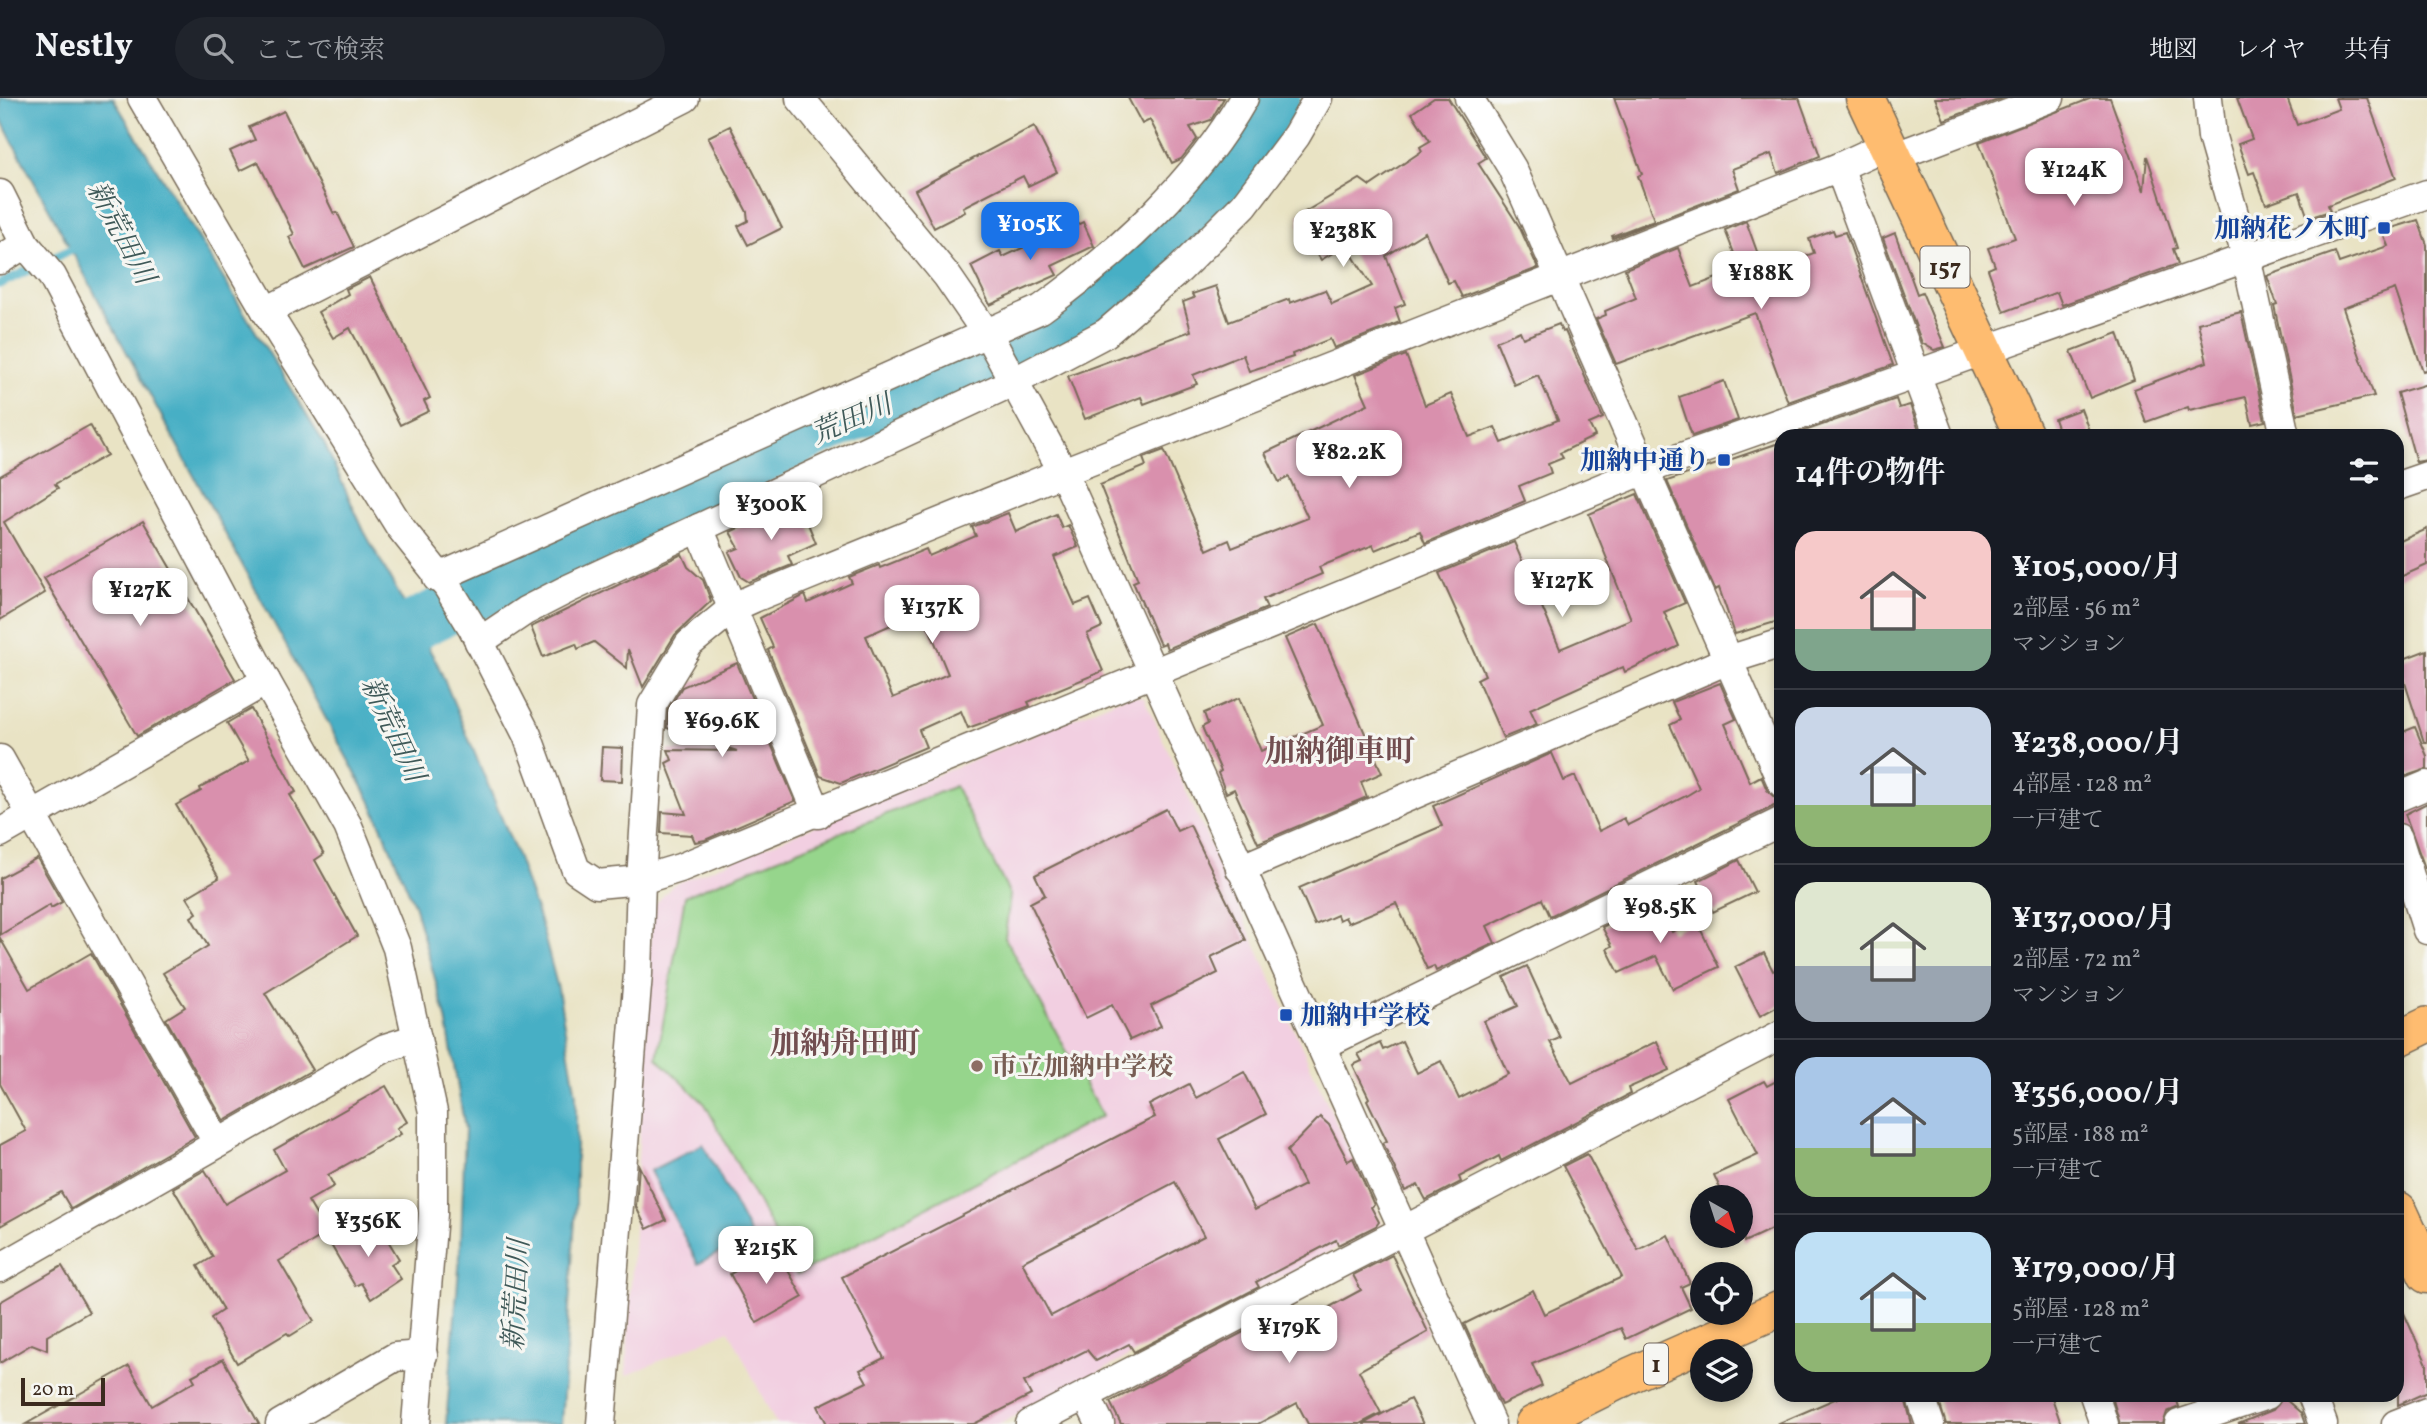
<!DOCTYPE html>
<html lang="ja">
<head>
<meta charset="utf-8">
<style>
  body { margin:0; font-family:Vollkorn,"Noto Serif JP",serif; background:#20242c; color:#f1f3f6; height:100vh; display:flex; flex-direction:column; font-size:26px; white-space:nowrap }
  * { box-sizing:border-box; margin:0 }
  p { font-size:23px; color:#9ea1a6 }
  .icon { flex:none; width:38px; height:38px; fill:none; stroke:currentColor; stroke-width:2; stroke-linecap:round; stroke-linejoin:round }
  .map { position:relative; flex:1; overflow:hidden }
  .sheet { position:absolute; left:1774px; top:331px; width:630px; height:973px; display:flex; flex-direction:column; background:#171b24; border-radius:21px; box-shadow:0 4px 10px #0003 }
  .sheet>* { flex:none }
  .needle { width:46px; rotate:141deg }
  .controls { position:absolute; left:1690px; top:1087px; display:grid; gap:14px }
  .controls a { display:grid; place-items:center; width:63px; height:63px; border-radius:50%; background:#171b24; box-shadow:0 4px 10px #0003; font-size:35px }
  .scale { position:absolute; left:21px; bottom:18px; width:84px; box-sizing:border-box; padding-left:7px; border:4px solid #3b2a1e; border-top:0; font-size:19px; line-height:24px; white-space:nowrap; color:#3b2a1e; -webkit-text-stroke:5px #f6f6f2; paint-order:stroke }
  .price { position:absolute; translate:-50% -60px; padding:0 16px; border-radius:14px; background:#fff; color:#222; font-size:23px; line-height:46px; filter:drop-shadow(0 2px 4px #0008) }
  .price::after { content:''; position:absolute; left:50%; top:42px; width:21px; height:16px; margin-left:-10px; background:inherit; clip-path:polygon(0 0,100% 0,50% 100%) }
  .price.active { background:#1a73e8; color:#fff }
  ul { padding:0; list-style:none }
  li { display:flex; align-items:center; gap:21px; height:175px; padding:0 21px }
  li+li { border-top:2px solid #363941 }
  li span { display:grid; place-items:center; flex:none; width:196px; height:140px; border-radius:21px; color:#555 }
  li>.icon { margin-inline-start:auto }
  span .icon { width:84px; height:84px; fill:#fffc; stroke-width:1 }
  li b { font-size:30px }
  h2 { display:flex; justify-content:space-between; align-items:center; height:84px; padding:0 21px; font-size:30px }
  header { display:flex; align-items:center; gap:42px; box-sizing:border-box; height:98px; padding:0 35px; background:#171b24; border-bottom:2px solid #363941 }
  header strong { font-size:33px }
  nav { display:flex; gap:38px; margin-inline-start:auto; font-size:24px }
  .search { width:490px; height:63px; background:#20242c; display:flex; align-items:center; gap:18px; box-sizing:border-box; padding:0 24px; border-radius:38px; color:#9ea1a6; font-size:26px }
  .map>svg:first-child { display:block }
  .built { fill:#f2cfe1 }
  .green { fill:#96d58c; stroke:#688055; stroke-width:2 }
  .water { fill:#46afc5; stroke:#406c72; stroke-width:2 }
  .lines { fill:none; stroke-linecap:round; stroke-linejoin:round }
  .stream { stroke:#46afc5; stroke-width:9 }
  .river { stroke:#46afc5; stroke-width:51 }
  .building { fill:#d990ad; fill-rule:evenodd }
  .minor-casing { stroke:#786b58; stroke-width:31 }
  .major-casing { stroke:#786b58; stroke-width:38 }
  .highway-casing { stroke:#786b58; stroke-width:41 }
  .minor { stroke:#fff; stroke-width:28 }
  .major { stroke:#febc70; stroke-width:35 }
  .highway { stroke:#febc70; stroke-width:38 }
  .transit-dot { fill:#1a4fb4; stroke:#f6f6f2; stroke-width:2.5 }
  .education-dot { fill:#8d6e63; stroke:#f6f6f2; stroke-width:2.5 }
  .labels { text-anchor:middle; stroke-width:6; stroke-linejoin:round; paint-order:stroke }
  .shield { fill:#f6f6f2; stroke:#73675e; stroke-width:2 }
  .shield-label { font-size:24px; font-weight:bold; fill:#3b2a1e }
  .transit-label { font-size:26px; font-weight:bold; fill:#164399; stroke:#f6f6f2; text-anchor:end }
  .education-label { font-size:26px; font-weight:bold; fill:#785e54; stroke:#f6f6f2; text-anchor:start }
  .water-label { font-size:28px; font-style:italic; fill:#3f5958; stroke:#f6f6f2 }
  .quarter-label { font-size:30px; font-weight:bold; fill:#724e50; stroke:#f6f6f2 }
</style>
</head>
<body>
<header>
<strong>Nestly</strong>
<div class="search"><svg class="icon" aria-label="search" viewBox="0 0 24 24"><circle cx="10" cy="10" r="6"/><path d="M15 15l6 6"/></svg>ここで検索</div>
<nav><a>地図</a><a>レイヤ</a><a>共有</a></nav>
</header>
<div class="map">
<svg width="2427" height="1326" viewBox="0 0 2427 1326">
  <rect width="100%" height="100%" fill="#f6f6f2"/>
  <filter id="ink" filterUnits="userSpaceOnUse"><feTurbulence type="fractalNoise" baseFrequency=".0143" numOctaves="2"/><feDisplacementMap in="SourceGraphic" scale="14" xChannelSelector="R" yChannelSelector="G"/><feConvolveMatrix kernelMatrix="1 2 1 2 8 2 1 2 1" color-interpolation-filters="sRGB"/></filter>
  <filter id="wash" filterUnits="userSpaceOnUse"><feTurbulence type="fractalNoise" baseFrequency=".00686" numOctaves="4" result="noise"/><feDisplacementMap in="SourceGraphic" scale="28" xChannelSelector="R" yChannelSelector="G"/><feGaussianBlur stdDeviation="1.57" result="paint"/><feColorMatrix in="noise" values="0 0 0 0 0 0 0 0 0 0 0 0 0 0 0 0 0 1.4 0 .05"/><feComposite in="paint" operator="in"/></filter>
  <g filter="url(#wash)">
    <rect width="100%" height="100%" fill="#e9e3c4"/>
    <path class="built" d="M1129,597L1144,600L1382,1126L1000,1326H776L729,1232L626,1278L652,810L673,787Z"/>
    <path class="green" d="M955,688L1010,797L1005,840L1102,1018L797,1177L705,1006L657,960L685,798Z"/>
    <g class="water">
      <path d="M0,0H113L325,347L364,433L438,567L515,752L541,826L558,891L576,997V1107L561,1326H446L461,1146L465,1031L446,920L414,806L370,702L12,43L0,19Z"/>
      <path d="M703,1046L751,1138L698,1166L650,1073Z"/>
    </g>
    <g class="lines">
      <path class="stream" d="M0,186L80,147"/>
      <path class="river" d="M359,554L807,338L1039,239L1097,202L1162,145L1229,70L1275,0"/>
    </g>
    <g id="blocks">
      <g class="building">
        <path d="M1128,0H1224L1211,22L1190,29L1197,41L1181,61L1172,65L1150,22L1142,26Z"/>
        <path d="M1434,0H1448L1486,60L1478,65L1519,128L1538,170L1462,199L1454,183L1448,185L1425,134L1386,158L1405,206L1395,210L1400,224L1334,250L1330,241L1292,256L1293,259L1249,273L1243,257L1193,277L1197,286L1144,306L1141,299L1085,321L1068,278L1191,233L1183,204L1194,200L1192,196L1216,188L1229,224L1289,201L1290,205L1325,192L1332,206L1372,188L1346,147L1321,162L1298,125L1301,123L1298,118L1360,81L1370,88L1422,53L1420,49L1430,43L1412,15Z"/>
        <path d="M1614,0H1799L1820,58L1778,75L1771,56L1732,71L1739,91L1613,140L1612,138L1654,122L1638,78L1642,76Z"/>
        <path d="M1935,0H2003L1944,22Z"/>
        <path d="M2092,0H2110L2144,93L2147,58L2177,150L2173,151L2178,166L2062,207L2057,194L2004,214L1988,171L1995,168L1988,150L2015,140L1979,44Z"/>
        <path d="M2237,0H2287L2297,27L2339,11L2335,0H2367L2396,80L2328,107L2330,113L2308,120L2299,94L2266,106L2254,74L2249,76L2238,46L2252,41Z"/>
        <path d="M284,13L334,116L337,114L354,149L305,171L289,139L294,136L258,64L240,73L230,53L255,42L249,29Z"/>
        <path d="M730,28L782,130L748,147L738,128L748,123L747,114L708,39Z"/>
        <path d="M1034,28L1057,74L1028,88L1023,78L963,109L965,114L934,130L915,92Z"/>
        <path d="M1066,122L1071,130L1083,124L1094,148L1052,168L1057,177L990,207L971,168L1000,153L1003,159L1046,139L1043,133Z"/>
        <path d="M2418,122L2427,147V272L2423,273L2395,191L2343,210L2374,298L2297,316L2274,207L2277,206L2267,178L2335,154L2339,165L2388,148L2382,133Z"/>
        <path d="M1746,123L1764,173L1814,155L1809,141L1833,132L1835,137L1845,134L1893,267L1788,304L1755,215L1616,266L1596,221L1606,217L1605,213L1636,200L1625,171L1678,150L1693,189L1733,174L1732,170L1739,168L1725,132Z"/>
        <path d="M1895,135L1917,196L1922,194L1945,249L1934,252L1922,245L1883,140Z"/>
        <path d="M370,179L430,300L424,303L429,313L400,327L350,230L333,240L318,214L348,196L346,191Z"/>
        <path d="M2241,214L2265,323L2252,326L2246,299L2189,312L2188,309L2146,324L2134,291L2207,264L2198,225Z"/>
        <path d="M1559,226L1562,234L1565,233L1603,320L1589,326L1595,338L1560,355L1563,360L1548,366L1551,375L1519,388L1525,403L1425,445L1420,433L1375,452L1373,447L1319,469L1322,476L1263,501L1267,510L1167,551L1165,545L1160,547L1133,484L1138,482L1100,387L1146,368L1143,360L1164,352L1207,452L1229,442L1232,450L1308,420L1289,379L1279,384L1265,355L1368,306L1355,277L1406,257L1425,307L1451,296L1469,339L1495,329L1502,345L1558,322L1538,277L1514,287L1496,243L1520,233L1523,240Z"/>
        <path d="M2118,235L2134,282L2090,300L2071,253Z"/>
        <path d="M1724,283L1738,322L1692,338L1679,299Z"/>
        <path d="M2427,286V362L2416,364L2397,295Z"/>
        <path d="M1896,301L1899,310L1910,307L1921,338H1800L1799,335Z"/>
        <path d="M2081,311L2091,338H2060L2054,321Z"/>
        <path d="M90,327L107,357L55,386L58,390L4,424L45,495L0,522V378Z"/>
        <path d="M1782,344V522L1735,536L1719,490L1715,492L1667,383Z"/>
        <path d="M1637,396L1685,505L1664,514L1679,548L1625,574L1623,569L1530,611L1537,626L1503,640L1477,581L1485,577L1439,475L1514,444L1560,551L1631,521L1589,416Z"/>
        <path d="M798,402L816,445L788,458L792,467L749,484L741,479L729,454L739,450L730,434Z"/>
        <path d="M1008,415L1016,434L1056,416L1062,430L1068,427L1078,449L1054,459L1075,507L1090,501L1102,529L1087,536L1103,573L1028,604L1030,608L968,630L961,613L919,632L926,649L841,685L820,678L768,552L773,549L760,520L805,497L808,505L852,485L849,479L879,467L880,470L926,451L929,458L976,438L972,429ZM922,513L948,576L893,600L866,538Z"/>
        <path d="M143,423L235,581L137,638L44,480Z"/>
        <path d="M2427,431V467L2398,480V444Z"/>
        <path d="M682,456L688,469L703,482L711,503L675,537L643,589L628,551L627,570L594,544L578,551L576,546L543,559L531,529Z"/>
        <path d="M1318,526L1382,675L1361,684L1367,699L1258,745L1234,691L1226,695L1218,675L1221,673L1202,629L1208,626L1204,615L1239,600L1261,653L1323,627L1285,540Z"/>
        <path d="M2427,552V644H2424L2398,563Z"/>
        <path d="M737,565L795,703L705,742L695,744L692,737L661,735L662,714L686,716L666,665L672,662L668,652L737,653L667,630L668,612L682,589Z"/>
        <path d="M1720,585L1736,621L1725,626L1750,684L1761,678L1767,692L1780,705L1774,708L1550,818L1542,801L1487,828L1495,845L1436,873L1434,868L1427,871L1396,805L1348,825L1345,819L1339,822L1337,817L1315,827L1299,790L1442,728L1433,708L1552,655L1564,683L1575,678L1599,733L1624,720L1628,727L1686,698L1699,690L1670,627L1680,622L1672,604Z"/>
        <path d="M251,611L296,694L290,697L324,756L315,762L357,838L265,895L312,972L224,1023L166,921L185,909L163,875L208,848L191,819L197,815L187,799L219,780L176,707L201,693L200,690L249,663L227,625Z"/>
        <path d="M2415,629L2427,658V671L2403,679L2398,665V636Z"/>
        <path d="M602,649L623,650L622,683L600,682Z"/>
        <path d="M2427,705V770H2425L2405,716Z"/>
        <path d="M1166,711L1177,733L1190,727L1246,842L1211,859L1218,875L1151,908L1161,928L1130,942L1112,907L1086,920L1030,805L1045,797L1035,777Z"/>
        <path d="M37,760L62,804L51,810L50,807L0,837V780Z"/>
        <path d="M1739,762L1755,794L1713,814L1698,783Z"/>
        <path d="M1657,803L1672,834L1696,822L1719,869L1673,891L1656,858L1619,875L1607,851L1612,848L1602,829Z"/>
        <path d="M0,840L29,891L91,855L195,1039L71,1111L61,1094L0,1128V1047L26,1033L0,986Z"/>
        <path d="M1764,855L1773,873L1782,869V906L1760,918L1735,869Z"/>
        <path d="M1527,868L1560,940L1550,944L1572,985L1657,943L1669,972L1628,990L1630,996L1501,1063L1499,1058L1459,1079L1461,1084L1426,1102L1418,1087L1405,1093L1383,1045L1387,1043L1367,1002L1369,1000L1353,967L1362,963L1358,956L1380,945L1383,952L1402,943L1417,975L1441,963L1459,1001L1508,976L1484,923L1518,908L1504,879Z"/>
        <path d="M1244,974L1266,1016L1219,1041L1255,1112L1304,1087L1287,1053L1320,1019L1329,1027L1348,1063L1353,1060L1374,1107L1371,1109L1379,1124L1376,1128L1338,1147L1336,1142L1256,1184L1259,1189L1134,1254L1129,1246L1096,1263L1087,1252L1024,1284L1031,1297L974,1326H827L818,1308L867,1284L860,1272L884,1260L842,1179L1155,1019L1149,1007L1189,986L1196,1000ZM1175,1084L1204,1138L1051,1218L1022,1164Z"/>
        <path d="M1782,980V1126L1744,1144L1741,1099H1724L1714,1077L1758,1057L1729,1001L1764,983L1767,988Z"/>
        <path d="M386,988L407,1024L397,1030L401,1036L328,1077L334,1088L308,1103L327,1135L279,1163L314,1223L290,1238L287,1235L237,1265L211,1220L223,1212L198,1168L213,1159L173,1090L205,1072L225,1106L285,1072L274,1052Z"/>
        <path d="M1587,1056L1638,1152L1668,1137L1690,1185L1681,1189L1691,1210L1626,1241L1621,1230L1532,1266L1542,1288L1501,1307L1464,1226L1533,1192L1544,1216L1622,1179L1563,1068Z"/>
        <path d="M639,1068L666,1122L647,1131L636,1109Z"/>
        <path d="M375,1121L399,1161L391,1166L401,1181L371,1201L361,1185L355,1188L331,1147Z"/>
        <path d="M776,1151L803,1199L757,1225L730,1176Z"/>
        <path d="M1392,1157L1428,1234L1359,1273L1381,1315L1360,1326H1308L1297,1305L1258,1326H1121L1110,1304L1274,1218L1285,1240L1327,1219L1324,1212L1361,1192L1353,1177Z"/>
        <path d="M62,1168L89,1214L47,1238V1252L32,1246L0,1265V1204Z"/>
        <path d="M2398,1202L2427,1266V1294L2398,1307Z"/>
        <path d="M223,1261L259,1326H26L129,1268L152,1308L195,1283L192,1278Z"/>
        <path d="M1844,1297H1904L1912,1326H1777Z"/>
        <path d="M1937,1297H2051L2061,1326H1946Z"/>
        <path d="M2127,1297H2175L2179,1309L2167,1314L2163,1326H2120L2113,1302Z"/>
        <path d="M2283,1299L2301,1315L2305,1326H2238L2273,1312Z"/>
        <path d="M1410,1301L1423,1326H1363Z"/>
      </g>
    </g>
  </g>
  <g filter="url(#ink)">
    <use href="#blocks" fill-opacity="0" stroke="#786b58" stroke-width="2"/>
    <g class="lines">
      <defs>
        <g id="minor">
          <path d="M142,0L266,213L400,429L447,488L472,529L527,637L576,772L597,786L641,782L680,770L1645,372L2427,96"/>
          <path d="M800,0L947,178L991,242L1063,374L1491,1326"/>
          <path d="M1469,0L1512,70L1782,685"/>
          <path d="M2208,0L2212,39L2246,158L2285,338"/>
          <path d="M1893,59L2050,0"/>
          <path d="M1839,69L1939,338"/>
          <path d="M0,96L25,146L52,178L266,583L348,728L397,850L433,1014V1116L416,1326"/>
          <path d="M0,162L25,146"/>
          <path d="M266,213L685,0"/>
          <path d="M2398,388L2427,378"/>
          <path d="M699,430L818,716"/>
          <path d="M437,480L1041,211C1118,156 1197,83 1244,0"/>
          <path d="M479,544L525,513L568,491L1015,283L1106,235L1179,172L1244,107L1296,38L1318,0"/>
          <path d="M0,661L217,1044"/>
          <path d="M2398,699L2427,687"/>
          <path d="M0,735L266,583"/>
          <path d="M2398,740L2427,832"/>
          <path d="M1240,771L1728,562L1782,545"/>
          <path d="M1321,948L1782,723"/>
          <path d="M0,1170L385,950L417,940"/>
          <path d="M1086,1297L1100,1326"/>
          <path d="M1920,1297L1930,1326"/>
          <path d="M2094,1297L2104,1326"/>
          <path d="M2312,1297L2323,1326"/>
          <path d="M280,1326L395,1259L423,1257"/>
          <path d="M601,1326L638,876L641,782L652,607L689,546L734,509L754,500L1063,374L1839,69L1887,47"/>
          <path d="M1030,1326L1782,936"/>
          <path d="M2179,1326L2267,1297"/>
          <path d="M2396,1326L2427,1314"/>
        </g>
        <g id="major">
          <path d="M2398,941L2427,927"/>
          <path d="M1533,1326L1633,1276L1782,1210"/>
        </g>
        <g id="highway">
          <path d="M1865,0L2024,338"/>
          <path d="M2398,1113L2427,1176"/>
        </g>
      </defs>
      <use href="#minor" class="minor-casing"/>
      <use href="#major" class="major-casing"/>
      <use href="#highway" class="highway-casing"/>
      <use href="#minor" class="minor"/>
      <use href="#major" class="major"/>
      <use href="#highway" class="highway"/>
    </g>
  </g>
  <g class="transit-dot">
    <rect x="2377" y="123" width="14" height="14" rx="3.5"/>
    <rect x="1717" y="355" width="14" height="14" rx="3.5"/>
    <rect x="1279" y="910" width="14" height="14" rx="3.5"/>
  </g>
  <circle class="education-dot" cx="977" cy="968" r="7"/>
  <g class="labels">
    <g class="shield">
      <rect x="1920.5" y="148.5" width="49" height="41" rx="5"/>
      <rect x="1644" y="1245.5" width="24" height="41" rx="5"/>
    </g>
    <g class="shield-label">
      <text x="1945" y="177">157</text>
      <text x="1656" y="1274">1</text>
    </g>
    <g class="transit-label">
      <text x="2370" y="139">加納花ノ木町</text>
      <text x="1710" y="371">加納中通り</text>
      <text x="1300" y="926" text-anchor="start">加納中学校</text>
    </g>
    <g class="education-label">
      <text x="991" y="977">市立加納中学校</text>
    </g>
    <g class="water-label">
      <text transform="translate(122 134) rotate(62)" y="10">新荒田川</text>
      <text transform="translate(851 320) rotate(-23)" y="10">荒田川</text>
      <text transform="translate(394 631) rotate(65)" y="10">新荒田川</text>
      <text transform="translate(515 1197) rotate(-87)" y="10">新荒田川</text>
    </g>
    <g class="quarter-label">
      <text x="1340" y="663">加納御車町</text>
      <text x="845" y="955">加納舟田町</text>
    </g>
  </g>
</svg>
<div class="controls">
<a><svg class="needle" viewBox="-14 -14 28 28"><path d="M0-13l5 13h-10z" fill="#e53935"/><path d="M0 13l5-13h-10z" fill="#9ea1a6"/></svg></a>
<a><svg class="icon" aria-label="locate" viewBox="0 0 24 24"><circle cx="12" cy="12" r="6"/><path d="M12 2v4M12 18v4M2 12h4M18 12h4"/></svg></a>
<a><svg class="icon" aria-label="layers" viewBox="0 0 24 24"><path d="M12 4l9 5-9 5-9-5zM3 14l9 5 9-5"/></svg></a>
</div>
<div class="scale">20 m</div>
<b class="price" style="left:2074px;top:110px">¥124K</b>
<b class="price active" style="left:1030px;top:164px">¥105K</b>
<b class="price" style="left:1343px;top:171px">¥238K</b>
<b class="price" style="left:1761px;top:213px">¥188K</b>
<b class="price" style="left:1349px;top:392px">¥82.2K</b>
<b class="price" style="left:771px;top:444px">¥300K</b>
<b class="price" style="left:1562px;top:521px">¥127K</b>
<b class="price" style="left:140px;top:530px">¥127K</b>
<b class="price" style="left:932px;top:547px">¥137K</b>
<b class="price" style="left:722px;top:661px">¥69.6K</b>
<b class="price" style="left:1660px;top:847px">¥98.5K</b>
<b class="price" style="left:368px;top:1161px">¥356K</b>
<b class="price" style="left:766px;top:1188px">¥215K</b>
<b class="price" style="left:1289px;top:1267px">¥179K</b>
<section class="sheet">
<h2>14件の物件<svg class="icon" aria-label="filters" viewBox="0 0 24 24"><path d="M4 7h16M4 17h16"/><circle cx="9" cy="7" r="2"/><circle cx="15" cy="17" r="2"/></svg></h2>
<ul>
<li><span style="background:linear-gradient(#f6c9c9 70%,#7fa58c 0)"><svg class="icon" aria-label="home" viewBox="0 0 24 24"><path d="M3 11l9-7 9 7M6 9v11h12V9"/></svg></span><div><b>¥105,000/月</b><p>2部屋 · 56 m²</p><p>マンション</p></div></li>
<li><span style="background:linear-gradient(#c9d6e8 70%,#8fb573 0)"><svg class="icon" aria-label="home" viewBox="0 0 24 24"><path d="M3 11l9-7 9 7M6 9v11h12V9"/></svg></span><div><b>¥238,000/月</b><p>4部屋 · 128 m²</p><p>一戸建て</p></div></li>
<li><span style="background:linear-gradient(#dfe7d0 60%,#9aa5b1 0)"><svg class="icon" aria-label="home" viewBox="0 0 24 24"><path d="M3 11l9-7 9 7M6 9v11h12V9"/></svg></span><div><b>¥137,000/月</b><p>2部屋 · 72 m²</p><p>マンション</p></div></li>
<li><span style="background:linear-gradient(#a9c7e8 65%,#8fb573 0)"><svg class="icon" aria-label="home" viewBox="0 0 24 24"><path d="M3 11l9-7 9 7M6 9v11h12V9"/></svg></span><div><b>¥356,000/月</b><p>5部屋 · 188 m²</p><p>一戸建て</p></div></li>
<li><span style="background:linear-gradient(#bfe0f5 65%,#8fb573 0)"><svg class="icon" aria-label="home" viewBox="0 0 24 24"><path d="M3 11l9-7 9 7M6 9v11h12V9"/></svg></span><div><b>¥179,000/月</b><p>5部屋 · 128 m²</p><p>一戸建て</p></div></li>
</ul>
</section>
</div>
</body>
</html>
